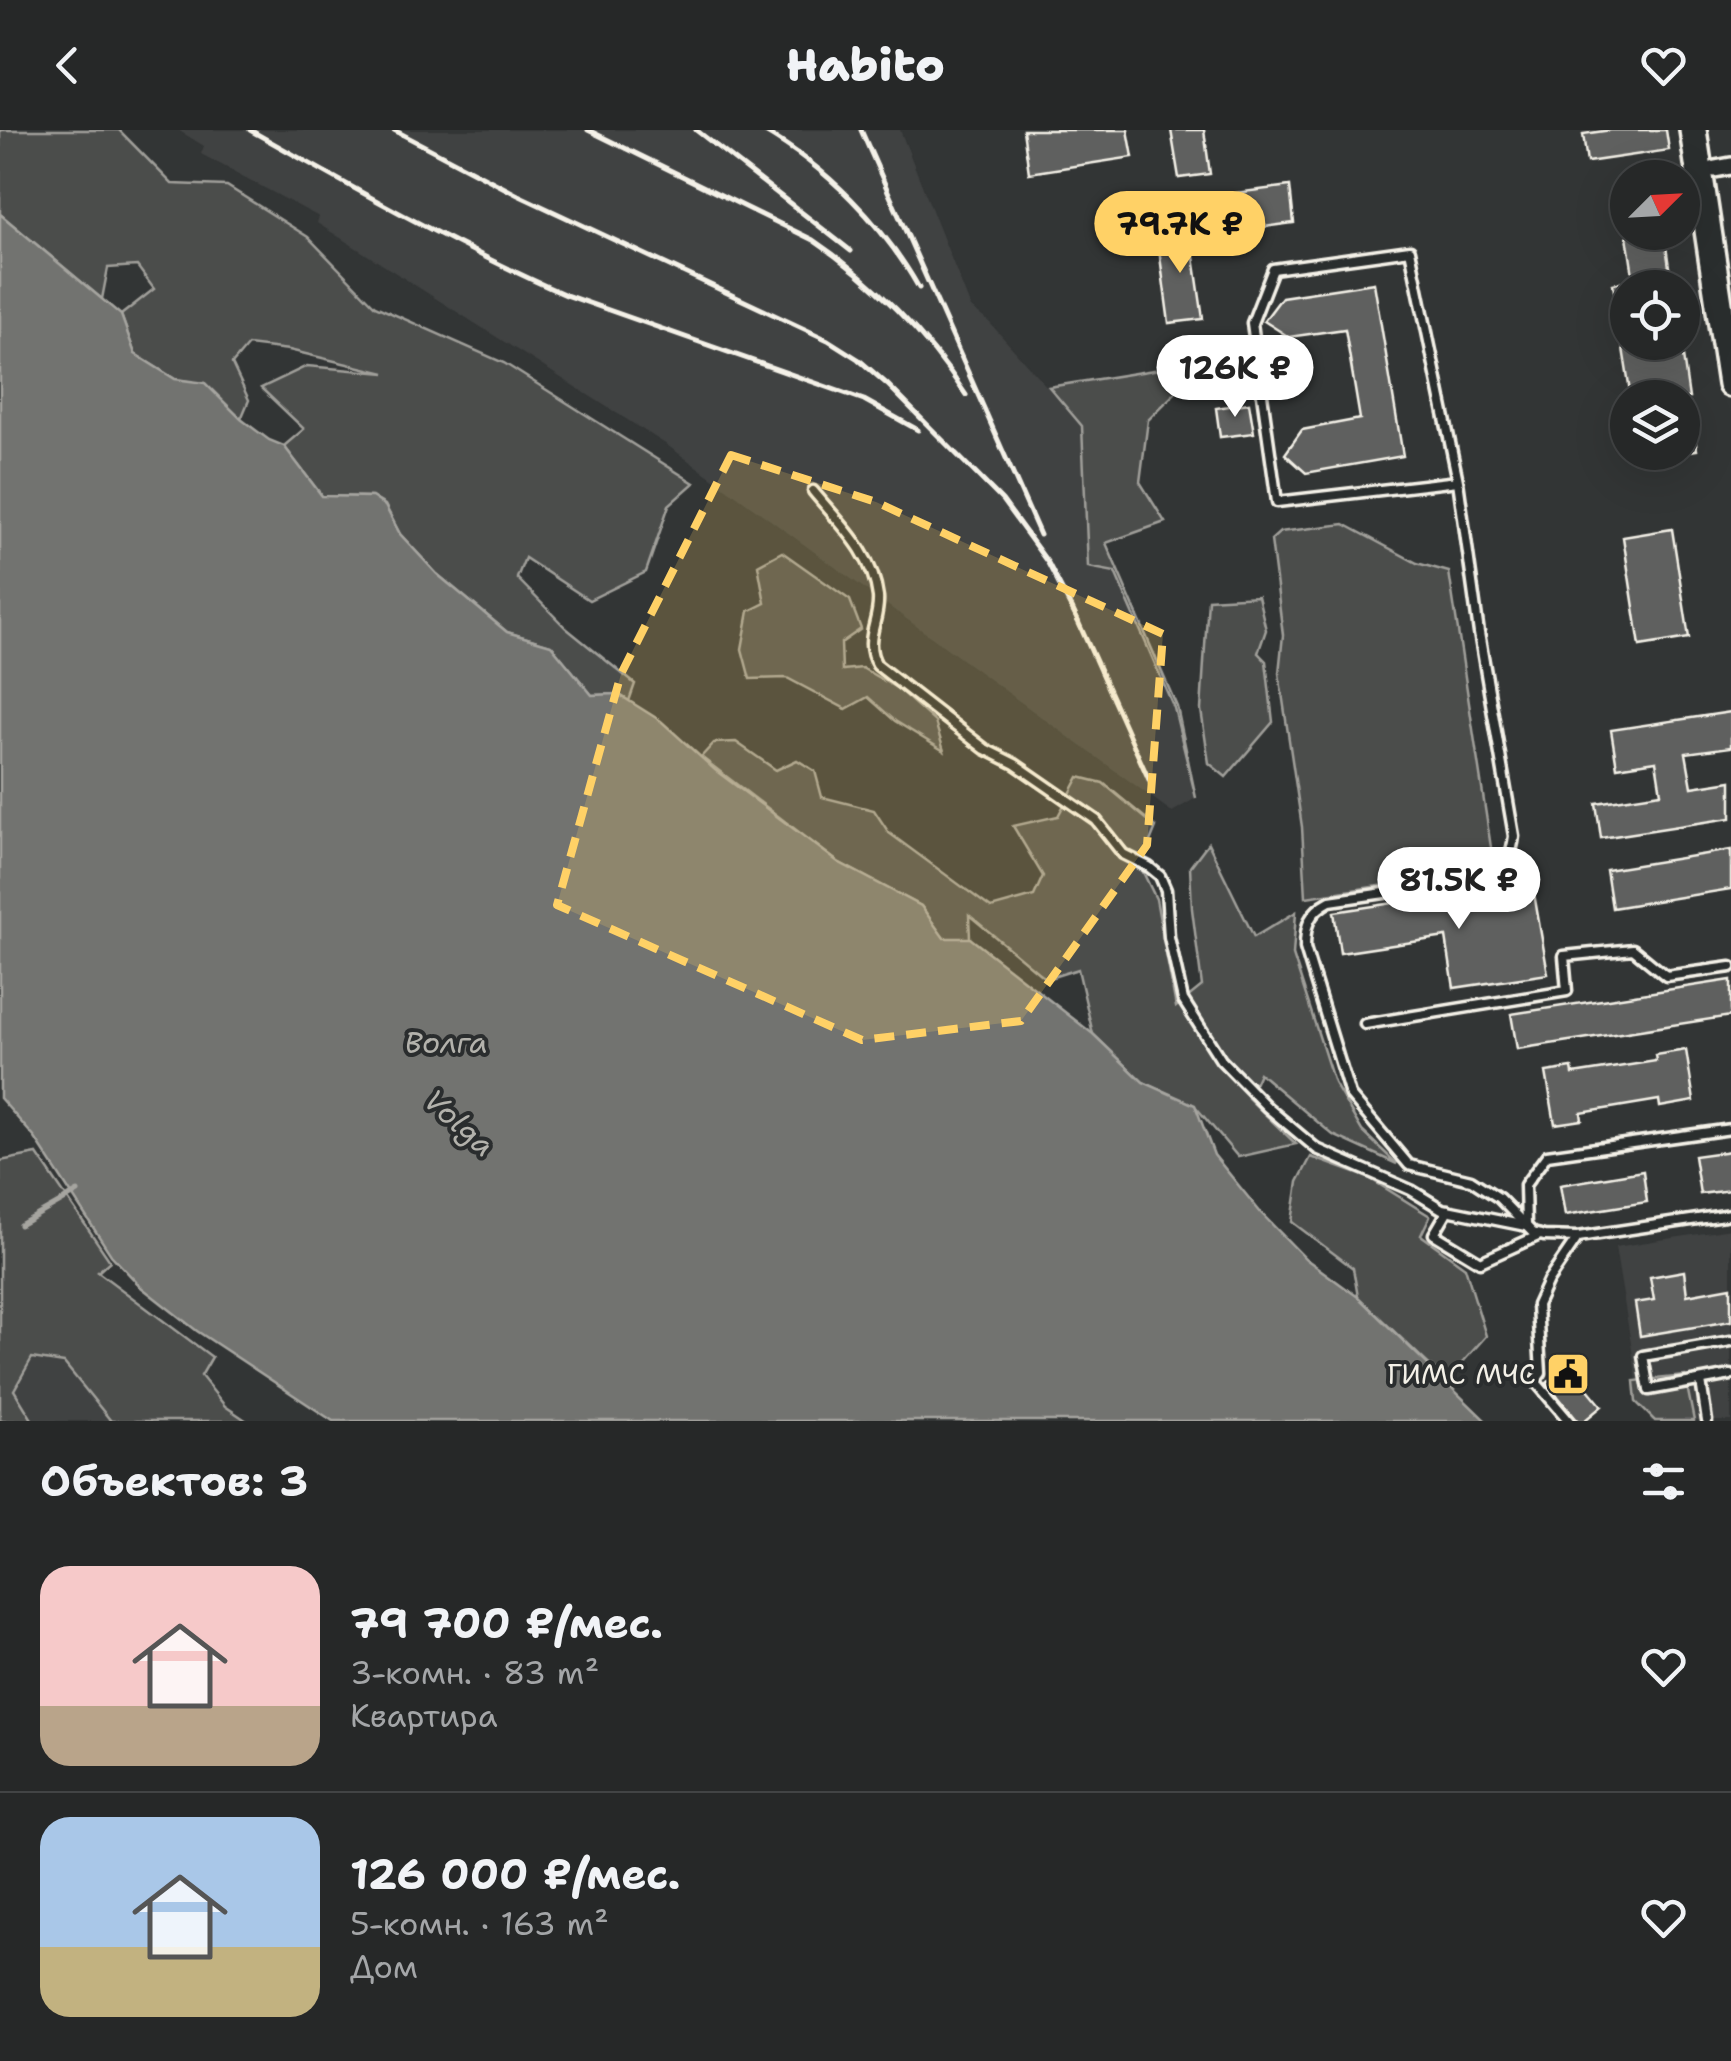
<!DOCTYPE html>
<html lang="ru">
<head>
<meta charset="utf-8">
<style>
  body { margin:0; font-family:"Shantell Sans",sans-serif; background:#2e3030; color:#f1f3f6; height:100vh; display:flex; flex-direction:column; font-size:38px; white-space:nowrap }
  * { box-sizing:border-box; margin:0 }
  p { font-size:32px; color:#a4a6a8 }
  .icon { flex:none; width:55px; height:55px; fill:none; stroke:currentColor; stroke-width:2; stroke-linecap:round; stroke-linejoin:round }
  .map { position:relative; height:1291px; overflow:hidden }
  .panel { display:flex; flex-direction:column; background:#262828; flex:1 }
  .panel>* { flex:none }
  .needle { width:65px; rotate:66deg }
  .controls { position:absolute; left:1610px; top:30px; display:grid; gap:20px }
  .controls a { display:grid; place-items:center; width:90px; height:90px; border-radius:50%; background:#262828; box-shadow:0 10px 40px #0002,0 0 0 2px #424445; font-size:50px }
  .price { position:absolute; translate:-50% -85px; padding:0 22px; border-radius:35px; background:#fff; color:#222; font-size:32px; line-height:65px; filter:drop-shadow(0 2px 5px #0008) }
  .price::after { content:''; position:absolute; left:50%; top:60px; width:30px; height:22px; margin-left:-15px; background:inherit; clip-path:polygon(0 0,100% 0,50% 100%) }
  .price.on { background:#ffd166; color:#111 }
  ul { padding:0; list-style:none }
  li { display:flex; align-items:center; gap:30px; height:250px; padding:0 40px }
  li+li { border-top:2px solid #424445 }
  li span { display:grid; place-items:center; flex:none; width:280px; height:200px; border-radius:30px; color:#555 }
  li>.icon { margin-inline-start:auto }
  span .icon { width:120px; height:120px; fill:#fffc; stroke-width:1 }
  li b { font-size:42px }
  h2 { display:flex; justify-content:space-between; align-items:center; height:120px; padding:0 40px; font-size:42px }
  header { display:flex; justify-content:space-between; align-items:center; height:130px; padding:0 40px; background:#262828; font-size:45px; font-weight:800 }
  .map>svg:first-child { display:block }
  .built { fill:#404242 }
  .green { fill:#4b4d4c; stroke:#a09f9a; stroke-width:2.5 }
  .water { fill:#727370; stroke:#a6a5a0; stroke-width:2.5 }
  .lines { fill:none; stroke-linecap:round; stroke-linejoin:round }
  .stream { stroke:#a6a5a0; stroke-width:5 }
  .building { fill:#5f605f; stroke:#f4f1e8; stroke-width:2.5 }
  .service-casing { stroke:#f4f1e8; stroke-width:15 }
  .minor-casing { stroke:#f4f1e8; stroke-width:22 }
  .primary-casing { stroke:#f4f1e8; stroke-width:32 }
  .service { stroke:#2a2d2e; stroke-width:8 }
  .minor { stroke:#2a2d2e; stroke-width:15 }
  .primary { stroke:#2a2d2e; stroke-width:25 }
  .rail { stroke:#f4f1e8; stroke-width:5 }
  .marked { fill:#ffd166; fill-opacity:0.2; stroke:#ffd166; stroke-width:8; stroke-dasharray:20 12; stroke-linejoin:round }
  .labels { text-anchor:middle; stroke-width:8; stroke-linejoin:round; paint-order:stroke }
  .poi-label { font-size:28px; fill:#f4f1e8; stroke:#2a2d2e; text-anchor:end }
  .water-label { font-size:30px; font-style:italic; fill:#b3b2ac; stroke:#2a2d2e }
</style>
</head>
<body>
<header><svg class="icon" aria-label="back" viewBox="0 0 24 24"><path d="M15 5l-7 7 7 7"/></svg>Habito<svg class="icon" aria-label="heart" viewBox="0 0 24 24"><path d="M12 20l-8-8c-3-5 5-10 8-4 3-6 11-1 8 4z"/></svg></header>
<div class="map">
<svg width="1731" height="1291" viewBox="0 0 1731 1291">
  <rect width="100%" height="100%" fill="#323535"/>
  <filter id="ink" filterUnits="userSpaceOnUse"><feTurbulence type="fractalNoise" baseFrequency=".01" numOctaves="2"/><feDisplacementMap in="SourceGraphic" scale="20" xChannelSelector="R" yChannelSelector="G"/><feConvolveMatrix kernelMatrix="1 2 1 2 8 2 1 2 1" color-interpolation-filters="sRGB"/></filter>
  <g filter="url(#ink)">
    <g class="built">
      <path d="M178,0H900L971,178L989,192L1082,296L1088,437L1115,442L1174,578L1196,668L1172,682L667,315L317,93L319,87L201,24L204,16Z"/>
      <path d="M1731,1099V1291H1651L1640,1268L1615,1117Z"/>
      <path d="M0,1170L140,1291H0Z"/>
    </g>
    <g class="green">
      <path d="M0,0H119L172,54L227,56L308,107L375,176L504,233L694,353L669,375L646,442L589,470L525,428L517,448L566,498L635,554L629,571L618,564L592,565L551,515L507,502L437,444L400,404L385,375L371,367L322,366L284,316L304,299L261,258L307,236L385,243L289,220L248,215L232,234L249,270L241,289L205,254L175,249L135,224L121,185L154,159L137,136L108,138L102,169L0,84Z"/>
      <path d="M1228,228L1176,262L1148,290L1140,352L1165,392L1106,413L1177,577L1196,668L1174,578L1115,442L1088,437L1082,296L1049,257Z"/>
      <path d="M1344,394L1417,433L1449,442L1492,724L1472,742L1306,767L1302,697L1279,543L1283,505L1271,410L1280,402Z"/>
      <path d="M782,422L850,470L861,499L841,513L842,540L862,538L898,559L935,592L944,621L895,591L868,567L846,579L787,548L750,549L742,519L749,481L765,473L758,435Z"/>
      <path d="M1258,466L1266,500L1258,523L1266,531L1273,592L1226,647L1209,633L1201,580L1208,469Z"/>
      <path d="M736,612L776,640L797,630L815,641L822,667L874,680L889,703L991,778L1034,766L1043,746L1013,696L1058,686L1079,647L1103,653L1156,697L1145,724L1143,742L1156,769L1176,877L1202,856L1192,779L1190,737L1208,713L1254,807L1296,782L1293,825L1334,953L1362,1001L1397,1034L1333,1005L1259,943L1248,968L1296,1014L1238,1027L1195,976L1143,952L1093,904L1078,839L1046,849L969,785L970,808L944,809L921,776L838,732L701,627L714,613Z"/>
      <path d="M37,1024L110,1131L98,1142L212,1227L201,1246L225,1276L247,1291H111L64,1233L32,1228L14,1260L33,1291H0V1031Z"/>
      <path d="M1311,1027L1369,1048L1430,1086L1421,1105L1465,1137L1486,1206L1446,1251L1358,1167L1353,1138L1292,1092L1298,1052Z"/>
      <path d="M1685,1246L1694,1291H1655L1636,1272L1634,1251Z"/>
    </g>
    <path class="water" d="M0,84L121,185L135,224L175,249L205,253L241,289L269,310L284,316L322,366L372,367L385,376L400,404L437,444L507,502L551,515L592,565L618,564L661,591L715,640L838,732L921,776L944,808H970L1093,904L1143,952L1195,975L1214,1025L1261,1083L1306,1129L1358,1167L1486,1291H333L197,1201L141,1157L111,1125L35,1008L0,968Z"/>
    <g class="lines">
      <path class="stream" d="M20,1095L78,1062"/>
    </g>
    <g class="building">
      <path d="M1023,0H1128L1133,27L1029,43Z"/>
      <path d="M1171,0H1204L1210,44L1179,48Z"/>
      <path d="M1611,0H1666L1669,20L1587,32L1583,4Z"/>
      <path d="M1290,56L1294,93L1232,101L1227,64Z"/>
      <path d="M1190,99L1203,189L1169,193L1157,104Z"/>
      <path d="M1664,102L1672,158H1635L1627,106Z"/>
      <path d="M1628,151V198H1620L1613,154Z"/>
      <path d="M1374,153L1403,326L1306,343L1285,324L1302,300L1360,289L1345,199L1289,207L1264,191L1282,167Z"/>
      <path d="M1622,212H1681L1689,268H1631Z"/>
      <path d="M1249,273L1254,303L1220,307L1216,278Z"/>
      <path d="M1682,274H1690L1697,320L1682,322Z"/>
      <path d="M1672,399L1689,508L1640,516L1623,407Z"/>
      <path d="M1731,582V617L1686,623L1692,657L1731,651V688L1601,708L1596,673L1661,663L1656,631L1617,637L1611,600Z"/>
      <path d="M1731,720V759L1612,778L1606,740Z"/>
      <path d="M1532,752L1548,844L1454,858L1446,807L1340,823L1334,782Z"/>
      <path d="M1731,850V886L1517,919L1511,884Z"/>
      <path d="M1686,920L1694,971L1660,977L1659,970L1581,983L1582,990L1555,994L1546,942L1572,938L1573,944L1656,931L1655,925Z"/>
      <path d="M1731,1021V1060L1700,1064L1694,1026Z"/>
      <path d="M1643,1041L1647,1072L1565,1085L1560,1055Z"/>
      <path d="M1684,1141L1687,1165L1731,1157V1191L1640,1206L1635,1173L1654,1170L1650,1147Z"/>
      <path d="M1568,1235L1602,1276L1584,1291H1578L1547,1253Z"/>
    </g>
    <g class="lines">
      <defs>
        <g id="service">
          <path d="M1458,351L1277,372L1252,193L1273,139L1410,120L1458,351L1479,503L1514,706C1512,724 1507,734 1493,747L1330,771C1309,782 1305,795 1305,818L1350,965L1409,1035L1471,1050L1499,1068L1533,1103L1544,1106L1578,1107L1731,1084"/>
          <path d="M813,361C840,394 873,423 878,467C880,492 862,510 877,535L985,619L1015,634L1096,690L1123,724L1149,737L1160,746L1166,760L1169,807L1183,870L1221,930L1267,977L1317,1019L1411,1060L1442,1079L1526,1096"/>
          <path d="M1365,894L1567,861L1564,826L1633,819L1666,846L1731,837"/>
          <path d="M1448,1080L1434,1104L1480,1132L1540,1105"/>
          <path d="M1526,1096L1525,1055L1547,1025L1731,999"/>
          <path d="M1731,1211L1643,1226L1649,1260L1731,1245"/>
          <path d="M1701,1251L1707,1291"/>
          <path d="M1569,1291L1535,1251L1541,1243L1537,1175L1548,1151L1578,1107"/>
        </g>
        <path id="minor" d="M1715,39L1731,36"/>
        <path id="primary" d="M1693,0L1731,254"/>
      </defs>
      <use href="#service" class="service-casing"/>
      <use href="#minor" class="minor-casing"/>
      <use href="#primary" class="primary-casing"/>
      <use href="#service" class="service"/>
      <use href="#minor" class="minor"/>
      <use href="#primary" class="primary"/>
      <g class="rail">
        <path d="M250,0C353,58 457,117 566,165L864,270L918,300"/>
        <path d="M394,0L518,65L828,210L858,229L888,255L1002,370L1048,433L1078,491"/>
        <path d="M588,0L813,110C872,150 926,204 966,265"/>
        <path d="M696,0L851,121"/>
        <path d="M762,0C826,37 883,94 919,158"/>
        <path d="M861,0L1040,405"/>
        <path d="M1072,478L1150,652"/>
      </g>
    </g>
  </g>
  <path class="marked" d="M731,325L876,372L1163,504L1147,715L1021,891L862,910L557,775L621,544Z"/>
  <defs>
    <symbol id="civic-square" viewBox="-11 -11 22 22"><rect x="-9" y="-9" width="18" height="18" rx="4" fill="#ffd166" stroke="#2a2d2e"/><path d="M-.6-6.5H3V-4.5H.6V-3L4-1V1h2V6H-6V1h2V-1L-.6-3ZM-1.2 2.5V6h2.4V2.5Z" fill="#111"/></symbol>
  </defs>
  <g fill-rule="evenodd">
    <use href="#civic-square" x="1543" y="1219" width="50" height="50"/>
  </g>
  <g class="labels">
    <g class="poi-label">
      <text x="1536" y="1254">ГИМС МЧС</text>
    </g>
    <g class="water-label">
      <text x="446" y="923">Волга</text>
      <text transform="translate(459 993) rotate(42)" y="10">Volga</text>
    </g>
  </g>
</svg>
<div class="controls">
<a><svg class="needle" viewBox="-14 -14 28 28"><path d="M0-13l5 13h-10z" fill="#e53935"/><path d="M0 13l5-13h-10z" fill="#a4a6a8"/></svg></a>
<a><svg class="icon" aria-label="locate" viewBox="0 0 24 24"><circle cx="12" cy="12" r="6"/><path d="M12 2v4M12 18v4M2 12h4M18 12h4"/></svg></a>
<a><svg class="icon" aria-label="layers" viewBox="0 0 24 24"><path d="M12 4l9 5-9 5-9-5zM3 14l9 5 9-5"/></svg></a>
</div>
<b class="price on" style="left:1180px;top:146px">79.7K ₽</b>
<b class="price" style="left:1235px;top:290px">126K ₽</b>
<b class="price" style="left:1459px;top:802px">81.5K ₽</b>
</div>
<section class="panel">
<h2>Объектов: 3<svg class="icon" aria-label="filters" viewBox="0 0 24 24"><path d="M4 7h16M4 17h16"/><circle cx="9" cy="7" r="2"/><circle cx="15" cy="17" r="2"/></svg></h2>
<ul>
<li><span style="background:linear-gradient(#f6c9c9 70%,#b9a48a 0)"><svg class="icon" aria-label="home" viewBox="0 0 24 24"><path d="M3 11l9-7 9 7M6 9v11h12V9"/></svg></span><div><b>79 700 ₽/мес.</b><p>3-комн. · 83 m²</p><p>Квартира</p></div><svg class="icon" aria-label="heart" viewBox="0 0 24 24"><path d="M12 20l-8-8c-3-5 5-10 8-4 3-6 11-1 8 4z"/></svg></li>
<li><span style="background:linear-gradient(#a9c7e8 65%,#c2b280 0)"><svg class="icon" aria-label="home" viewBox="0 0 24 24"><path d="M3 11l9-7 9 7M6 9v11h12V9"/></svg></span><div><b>126 000 ₽/мес.</b><p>5-комн. · 163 m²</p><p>Дом</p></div><svg class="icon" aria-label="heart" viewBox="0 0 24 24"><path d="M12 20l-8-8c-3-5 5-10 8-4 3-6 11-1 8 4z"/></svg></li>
</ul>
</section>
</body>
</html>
